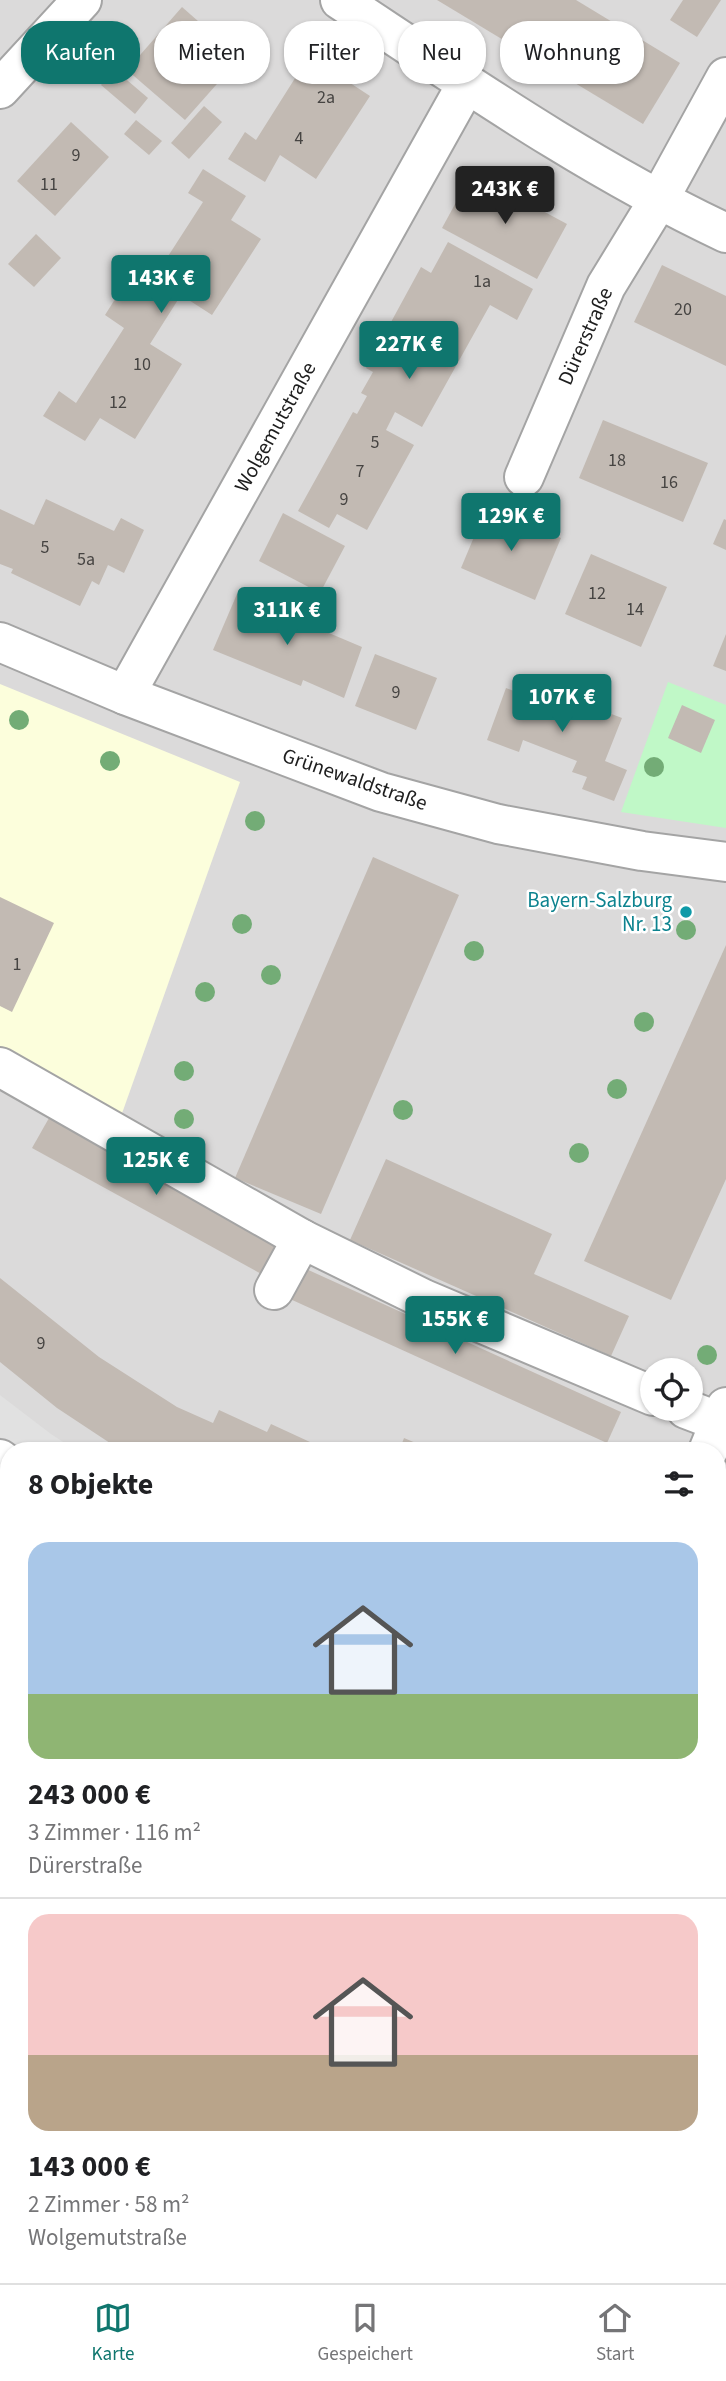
<!DOCTYPE html>
<html lang="de">
<head>
<meta charset="utf-8">
<style>
  body { margin:0; font-family:"Source Sans 3",sans-serif; background:#f6f6f6; color:#202124; height:100vh; display:flex; flex-direction:column; font-size:26px; white-space:nowrap }
  * { box-sizing:border-box; margin:0 }
  p { font-size:23px; color:#757577 }
  .icon { flex:none; width:38px; height:38px; fill:none; stroke:currentColor; stroke-width:2; stroke-linecap:round; stroke-linejoin:round }
  .map { position:relative; flex:1; overflow:hidden }
  .details { position:absolute; left:0px; top:1442px; width:726px; height:842px; display:flex; flex-direction:column; background:#fff; border-radius:28px 28px 0 0; box-shadow:0 2px 5px #0004 }
  .details>* { flex:none }
  .top-card { position:absolute; left:21px; top:21px; width:684px; height:63px; display:flex; gap:14px }
  .tools { position:absolute; left:640px; top:1358px; display:grid; gap:14px }
  .tools a { display:grid; place-items:center; width:63px; height:63px; border-radius:50%; background:#fff; box-shadow:0 2px 5px #0004; font-size:35px }
  .price { position:absolute; translate:-50% -60px; padding:0 16px; border-radius:7px; background:#0f766e; color:#fff; font-size:23px; line-height:46px; filter:drop-shadow(0 2px 4px #0008) }
  .price::after { content:''; position:absolute; left:50%; top:42px; width:21px; height:16px; margin-left:-10px; background:inherit; clip-path:polygon(0 0,100% 0,50% 100%) }
  .price.selected { background:#222; color:#fff }
  ul { padding:0; list-style:none }
  li { display:grid; align-content:center; gap:14px; height:371px; padding:0 28px }
  li+li { border-top:2px solid #e0e0e0 }
  li span { display:grid; place-items:center; height:217px; border-radius:21px; color:#555 }
  li>.icon { margin-inline-start:auto }
  span .icon { width:126px; height:126px; fill:#fffc; stroke-width:1 }
  li b { font-size:30px }
  h2 { display:flex; justify-content:space-between; align-items:center; height:84px; padding:0 28px; font-size:30px }
  .pill { padding:0 24px; border-radius:28px; background:#fff; box-shadow:0 2px 5px #0004; font-size:24px; line-height:63px }
  .pill.selected { background:#0f766e; color:#fff }
  .dock { display:flex; justify-content:space-around; align-items:center; height:98px; border-top:2px solid #e0e0e0; background:#fff; font-size:19px; color:#757577 }
  .dock a { display:grid; justify-items:center; gap:4px }
  .dock .selected { color:#0f766e }
  .map>svg:first-child { display:block }
  .residential { fill:#dbdada; fill-rule:evenodd }
  .education { fill:#fcfedc }
  .park { fill:#c0f8c7 }
  .parking { fill:#e1e1e1 }
  .building { fill:#c2bab3 }
  .lines { fill:none; stroke-linecap:round; stroke-linejoin:round }
  .minor-casing { stroke:#a4a4a4; stroke-width:42 }
  .minor { stroke:#fff; stroke-width:38 }
  .tree { fill:#73ac76 }
  .culture-dot { fill:#0f9aa8; stroke:#fff; stroke-width:2.5 }
  .labels { text-anchor:middle; stroke-width:5; stroke-linejoin:round; paint-order:stroke }
  .number-label { font-size:18px; fill:#464442 }
  .street-label { font-size:21px; fill:#1d1d1d; stroke:#fff }
  .culture-label { font-size:21px; fill:#0d838f; stroke:#fff; text-anchor:end }
</style>
</head>
<body>
<div class="map">
<svg width="726" height="2283" viewBox="0 0 726 2283">
  <rect width="100%" height="100%" fill="#eeebe3"/>
  <path class="residential" d="M0,0H726V2283H0ZM653,1370H691V1409H653ZM9,1451H718V2275H9Z"/>
  <path class="education" d="M0,684L240,782L120,1119L0,1056Z"/>
  <path class="park" d="M668,682L726,705V828L621,812Z"/>
  <g class="parking">
    <path d="M0,1395L51,1434L77,1451H18L0,1437Z"/>
    <path d="M0,1474L9,1481V1536L0,1531Z"/>
  </g>
  <g class="building">
    <path d="M437,0H576L680,63L643,124Z"/>
    <path d="M683,0H721L697,37L670,20Z"/>
    <path d="M182,7L240,58L185,120L127,70Z"/>
    <path d="M309,56L370,96L316,179L280,155L265,182L228,159L245,132L256,140Z"/>
    <path d="M114,69L148,98L135,114L101,85Z"/>
    <path d="M204,106L222,122L189,159L171,143Z"/>
    <path d="M136,120L162,141L149,155L124,134Z"/>
    <path d="M71,122L109,157L55,216L17,181Z"/>
    <path d="M203,169L246,196L231,220L261,239L212,315L181,295L150,344L182,364L135,439L100,418L85,441L43,416L59,391L76,403L124,328L105,315L136,266L154,278L203,202L188,193Z"/>
    <path d="M472,173L567,224L537,279L442,228Z"/>
    <path d="M36,234L61,258L34,287L8,264Z"/>
    <path d="M448,242L533,289L517,320L490,305L422,427L395,412L386,430L414,445L367,530L337,514L329,528L298,511L353,412L357,414L367,396L361,393L373,372L366,368L421,267L431,273Z"/>
    <path d="M662,265L726,296V366L634,322Z"/>
    <path d="M603,420L708,463L683,522L579,478Z"/>
    <path d="M46,499L114,531L121,518L144,530L124,573L108,565L99,585L92,581L80,606L11,573L13,569L0,564V509L34,525Z"/>
    <path d="M487,506L561,538L535,600L461,568Z"/>
    <path d="M283,513L345,546L320,593L259,561Z"/>
    <path d="M724,519L726,520V550L713,544Z"/>
    <path d="M591,554L667,587L641,647L565,614Z"/>
    <path d="M237,594L362,647L344,698L303,680L301,686L213,650Z"/>
    <path d="M726,634V671L713,666Z"/>
    <path d="M375,654L437,678L416,730L355,706Z"/>
    <path d="M532,684L622,718L605,761L627,770L614,801L582,789L587,777L572,772L577,761L523,740L519,752L487,740L506,688L527,696Z"/>
    <path d="M682,705L715,720L701,753L668,738Z"/>
    <path d="M373,857L459,895L321,1214L235,1178Z"/>
    <path d="M0,897L54,923L12,1012L0,1006Z"/>
    <path d="M726,945V1179L671,1300L584,1261Z"/>
    <path d="M49,1118L281,1246L265,1276L32,1148Z"/>
    <path d="M386,1159L552,1234L534,1274L629,1316L611,1356L350,1240Z"/>
    <path d="M304,1268L621,1412L607,1443L290,1299Z"/>
    <path d="M0,1278L99,1357L177,1407L213,1423L219,1410L267,1432L271,1424L310,1442L306,1451H122L57,1408L0,1362Z"/>
    <path d="M404,1438L435,1451H399Z"/>
    <path d="M0,1565L9,1569V1714L0,1732Z"/>
    <path d="M726,1864V1940L718,1937V1884Z"/>
    <path d="M0,1921L9,1925V2018L0,2013Z"/>
    <path d="M9,2267V2275H97L94,2283H3Z"/>
    <path d="M218,2275H281L295,2281L215,2283Z"/>
    <path d="M372,2275H503L524,2283H369Z"/>
  </g>
  <g class="lines">
    <defs>
      <g id="minor">
        <path d="M340,0C466,83 590,169 726,233"/>
        <path d="M0,89L82,0"/>
        <path d="M524,477L606,286L658,201L726,77"/>
        <path d="M0,642L125,695L381,792L498,824L642,851L726,862"/>
        <path d="M125,695L466,85"/>
        <path d="M0,1067L302,1239L424,1299L653,1396"/>
        <path d="M274,1290L302,1239"/>
        <path d="M686,1409L720,1422"/>
        <path d="M708,1451L726,1407"/>
        <path d="M0,1459L9,1466"/>
        <path d="M718,1569L726,1548"/>
        <path d="M718,1777L726,1757"/>
        <path d="M718,1978L726,1982"/>
        <path d="M0,2101L9,2103"/>
        <path d="M726,2132L721,2143L726,2173"/>
        <path d="M718,2246L726,2218"/>
        <path d="M702,2283L705,2275"/>
      </g>
    </defs>
    <use href="#minor" class="minor-casing"/>
    <use href="#minor" class="minor"/>
  </g>
  <g class="tree">
    <circle cx="19" cy="720" r="10"/>
    <circle cx="110" cy="761" r="10"/>
    <circle cx="654" cy="767" r="10"/>
    <circle cx="255" cy="821" r="10"/>
    <circle cx="242" cy="924" r="10"/>
    <circle cx="686" cy="930" r="10"/>
    <circle cx="474" cy="951" r="10"/>
    <circle cx="271" cy="975" r="10"/>
    <circle cx="205" cy="992" r="10"/>
    <circle cx="644" cy="1022" r="10"/>
    <circle cx="184" cy="1071" r="10"/>
    <circle cx="617" cy="1089" r="10"/>
    <circle cx="403" cy="1110" r="10"/>
    <circle cx="184" cy="1119" r="10"/>
    <circle cx="579" cy="1153" r="10"/>
    <circle cx="707" cy="1355" r="10"/>
  </g>
  <circle class="culture-dot" cx="686" cy="912" r="7"/>
  <g class="labels">
    <g class="number-label">
      <text x="326" y="103">2a</text>
      <text x="299" y="144">4</text>
      <text x="76" y="161">9</text>
      <text x="49" y="190">11</text>
      <text x="482" y="287">1a</text>
      <text x="683" y="315">20</text>
      <text x="142" y="370">10</text>
      <text x="118" y="408">12</text>
      <text x="375" y="448">5</text>
      <text x="617" y="466">18</text>
      <text x="360" y="477">7</text>
      <text x="669" y="488">16</text>
      <text x="344" y="505">9</text>
      <text x="45" y="553">5</text>
      <text x="86" y="565">5a</text>
      <text x="597" y="599">12</text>
      <text x="635" y="615">14</text>
      <text x="396" y="698">9</text>
      <text x="17" y="970">1</text>
      <text x="41" y="1349">9</text>
    </g>
    <g class="street-label">
      <text transform="translate(585 336) rotate(-66)" y="7">Dürerstraße</text>
      <text transform="translate(275 427) rotate(-61)" y="7">Wolgemutstraße</text>
      <text transform="translate(355 779) rotate(19)" y="7">Grünewaldstraße</text>
    </g>
    <g class="culture-label">
      <text x="672" y="907">Bayern-Salzburg<tspan x="672" dy="24">Nr. 13</tspan></text>
    </g>
  </g>
</svg>
<div class="tools">
<a><svg class="icon" aria-label="locate" viewBox="0 0 24 24"><circle cx="12" cy="12" r="6"/><path d="M12 2v4M12 18v4M2 12h4M18 12h4"/></svg></a>
</div>
<b class="price selected" style="left:505px;top:226px">243K €</b>
<b class="price" style="left:161px;top:315px">143K €</b>
<b class="price" style="left:409px;top:381px">227K €</b>
<b class="price" style="left:511px;top:553px">129K €</b>
<b class="price" style="left:287px;top:647px">311K €</b>
<b class="price" style="left:562px;top:734px">107K €</b>
<b class="price" style="left:156px;top:1197px">125K €</b>
<b class="price" style="left:455px;top:1356px">155K €</b>
<div class="top-card">
<a class="pill selected">Kaufen</a>
<a class="pill">Mieten</a>
<a class="pill">Filter</a>
<a class="pill">Neu</a>
<a class="pill">Wohnung</a>
</div>
<section class="details">
<h2>8 Objekte<svg class="icon" aria-label="filters" viewBox="0 0 24 24"><path d="M4 7h16M4 17h16"/><circle cx="9" cy="7" r="2"/><circle cx="15" cy="17" r="2"/></svg></h2>
<ul>
<li><span style="background:linear-gradient(#a9c7e8 70%,#8fb573 0)"><svg class="icon" aria-label="home" viewBox="0 0 24 24"><path d="M3 11l9-7 9 7M6 9v11h12V9"/></svg></span><div><b>243 000 €</b><p>3 Zimmer · 116 m²</p><p>Dürerstraße</p></div></li>
<li><span style="background:linear-gradient(#f6c9c9 65%,#b9a48a 0)"><svg class="icon" aria-label="home" viewBox="0 0 24 24"><path d="M3 11l9-7 9 7M6 9v11h12V9"/></svg></span><div><b>143 000 €</b><p>2 Zimmer · 58 m²</p><p>Wolgemutstraße</p></div></li>
</ul>
</section>
</div>
<nav class="dock">
<a class="selected"><svg class="icon" aria-label="map" viewBox="0 0 24 24"><path d="M3 6l6-2 6 2 6-2v14l-6 2-6-2-6 2zM9 4v14M15 6v14"/></svg>Karte</a>
<a><svg class="icon" aria-label="saved" viewBox="0 0 24 24"><path d="M7 4h10v16l-5-4-5 4z"/></svg>Gespeichert</a>
<a><svg class="icon" aria-label="home" viewBox="0 0 24 24"><path d="M3 11l9-7 9 7M6 9v11h12V9"/></svg>Start</a>
</nav>
</body>
</html>
